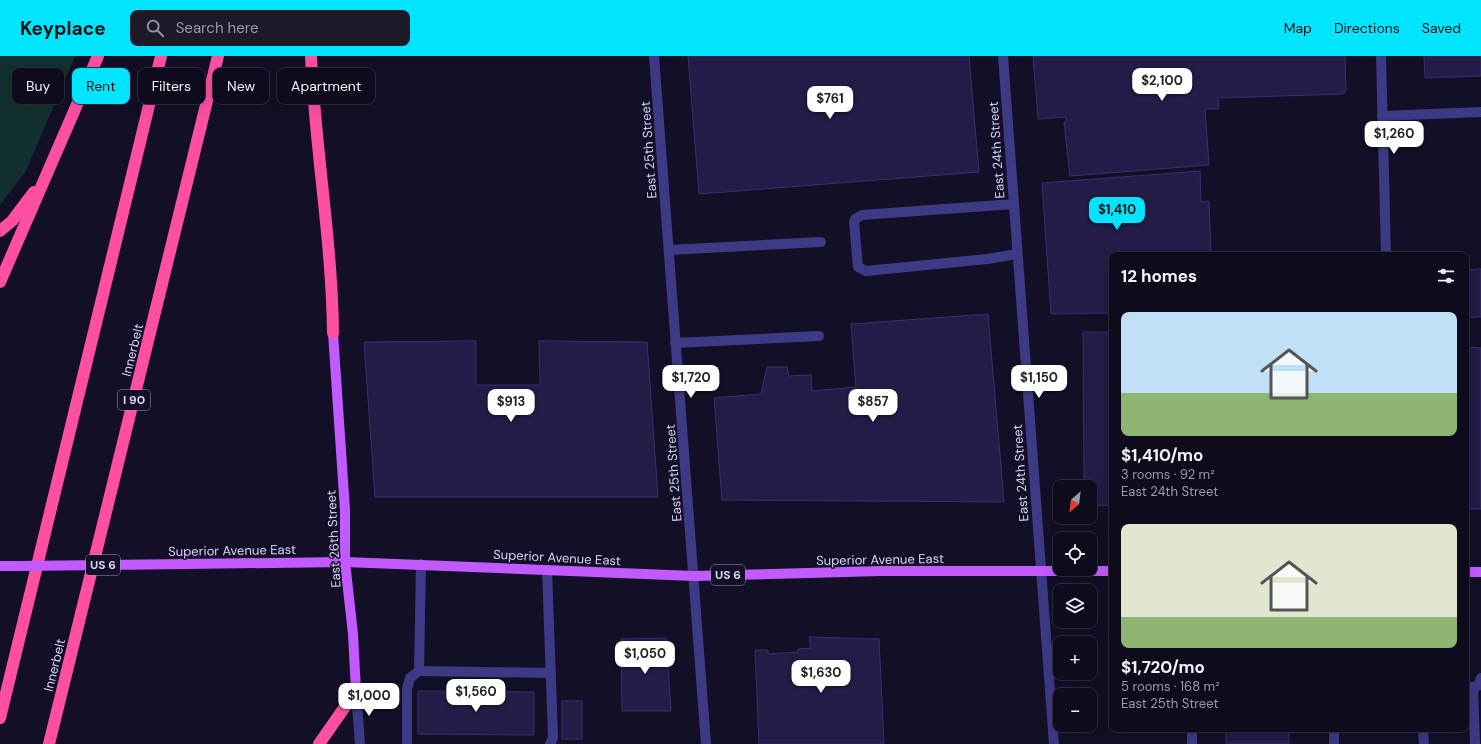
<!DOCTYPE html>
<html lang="en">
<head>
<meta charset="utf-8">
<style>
  body { margin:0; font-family:"DM Sans",sans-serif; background:#1c1929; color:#f1f3f6; height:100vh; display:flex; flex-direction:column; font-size:15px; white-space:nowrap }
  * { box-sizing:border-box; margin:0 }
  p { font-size:13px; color:#9b9ba3 }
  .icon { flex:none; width:22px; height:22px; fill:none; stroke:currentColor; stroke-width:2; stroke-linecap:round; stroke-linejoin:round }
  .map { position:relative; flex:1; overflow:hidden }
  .side { position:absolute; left:1109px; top:196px; width:360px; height:480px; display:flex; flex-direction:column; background:#0e0b1c; border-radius:8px; box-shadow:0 4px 16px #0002,0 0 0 1px #2e2b3b }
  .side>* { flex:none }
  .banner { position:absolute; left:12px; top:12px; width:380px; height:36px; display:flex; gap:8px }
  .needle { width:26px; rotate:208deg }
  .controls { position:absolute; left:1053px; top:424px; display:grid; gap:8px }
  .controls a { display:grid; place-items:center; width:44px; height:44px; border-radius:8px; background:#0e0b1c; box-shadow:0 4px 16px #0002,0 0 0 1px #2e2b3b; font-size:20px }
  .price { position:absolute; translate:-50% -34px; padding:0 9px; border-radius:8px; background:#fff; color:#222; font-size:13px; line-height:26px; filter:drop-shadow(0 1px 2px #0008) }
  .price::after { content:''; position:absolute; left:50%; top:24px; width:12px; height:9px; margin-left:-6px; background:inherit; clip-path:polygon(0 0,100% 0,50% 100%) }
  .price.selected { background:#00e5ff; color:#111 }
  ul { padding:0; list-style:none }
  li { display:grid; align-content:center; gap:8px; height:212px; padding:0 12px }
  li span { display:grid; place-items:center; height:124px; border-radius:8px; color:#555 }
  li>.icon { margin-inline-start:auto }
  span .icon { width:72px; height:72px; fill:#fffc; stroke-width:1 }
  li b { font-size:17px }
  h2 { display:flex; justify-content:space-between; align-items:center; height:48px; padding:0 12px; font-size:17px }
  .tag { padding:0 14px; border-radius:8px; background:#0e0b1c; box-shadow:0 4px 16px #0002,0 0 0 1px #2e2b3b; font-size:14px; line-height:36px }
  .tag.selected { background:#00e5ff; color:#111 }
  header { display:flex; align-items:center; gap:24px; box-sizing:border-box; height:56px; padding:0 20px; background:#00e5ff; color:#111 }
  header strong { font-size:19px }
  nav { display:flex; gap:22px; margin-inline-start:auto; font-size:14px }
  .search { width:280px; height:36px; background:#1c1929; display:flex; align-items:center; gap:10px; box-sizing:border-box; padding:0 14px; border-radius:8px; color:#9b9ba3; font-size:15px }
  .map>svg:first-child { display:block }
  .green { fill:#12302f }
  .building { fill:#241b47; stroke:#3b2d73 }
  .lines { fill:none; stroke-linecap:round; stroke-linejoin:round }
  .minor { stroke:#3d3a85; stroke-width:10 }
  .major { stroke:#c25bff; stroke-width:10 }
  .highway { stroke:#ff4fa3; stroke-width:12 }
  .major-bridge { stroke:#c25bff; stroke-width:10 }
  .labels { text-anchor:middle; stroke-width:3; stroke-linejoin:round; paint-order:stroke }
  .shield { fill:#130f26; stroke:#9e99be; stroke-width:1 }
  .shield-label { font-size:12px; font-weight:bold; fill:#d9d4ff }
  .street-label { font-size:13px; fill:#d9d4ff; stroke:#130f26 }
</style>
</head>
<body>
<header>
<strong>Keyplace</strong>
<div class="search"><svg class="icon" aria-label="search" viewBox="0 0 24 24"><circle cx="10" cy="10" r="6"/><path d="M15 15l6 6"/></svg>Search here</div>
<nav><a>Map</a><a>Directions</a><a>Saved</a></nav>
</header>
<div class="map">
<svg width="1481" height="688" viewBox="0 0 1481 688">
  <rect width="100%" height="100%" fill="#130f26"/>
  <path class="green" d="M0,0H75L26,115L0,149Z"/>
  <g class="building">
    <path d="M688,0H969L979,116L699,138Z"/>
    <path d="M1033,0H1345L1346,35L1343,38L1218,42L1219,53H1205L1209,109L1070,120L1064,66H1066V61L1038,63Z"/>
    <path d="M1424,0H1481V20L1425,22Z"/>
    <path d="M1200,115L1201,146L1209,145L1211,196H1208V199H1112V257L1051,258L1042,127Z"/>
    <path d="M1481,213V261L1466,262V214Z"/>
    <path d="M988,258L1004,446L722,444L714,342L761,338L767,311H787L789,320L811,319L812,335L856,331L851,268Z"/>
    <path d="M1083,276H1112V449L1090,450V431H1084Z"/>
    <path d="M476,285V329H540L539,285L647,286L658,441H375L364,286Z"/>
    <path d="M1466,291L1481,292V453H1466Z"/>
    <path d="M809,581L879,583L884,688H759L755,594H768V598L798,596V593L811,592Z"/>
    <path d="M666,582L671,655H622L621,583Z"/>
    <path d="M418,635L534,636V679L418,678Z"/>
    <rect x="562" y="645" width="20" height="38"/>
    <rect x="1226" y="673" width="63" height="15"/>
  </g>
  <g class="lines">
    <g class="minor">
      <path d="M654,0L706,688"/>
      <path d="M1003,0L1054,688"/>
      <path d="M1381,0L1386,199"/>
      <path d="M1382,60L1481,56"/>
      <path d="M1014,148L862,159L855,163L854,166L858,211L866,215L987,203L1017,198"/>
      <path d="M669,194L821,186"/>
      <path d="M675,287L819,280"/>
      <path d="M421,508L419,615L551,617"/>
      <path d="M547,514L553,682L550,688"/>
      <path d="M1466,632L1478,630L1481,622"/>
      <path d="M1473,632L1475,688"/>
      <path d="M356,635L360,688"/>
      <path d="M1334,673V688"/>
      <path d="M1423,673L1424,688"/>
      <path d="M407,688V633L410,622L419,615"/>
      <path d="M1192,688V673"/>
    </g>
    <g class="major">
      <path d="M333,277L345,454V506L353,578L356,635"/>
      <path d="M186,508L345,506L694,520L881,515H1112"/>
      <path d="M0,510H20"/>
      <path d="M1466,516H1481"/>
    </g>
    <g class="highway">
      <path d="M311,0C315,92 332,184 333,277"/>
      <path d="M0,175L12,165L34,136"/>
      <path d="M0,226L98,0"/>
      <path d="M0,662L161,0"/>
      <path d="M49,688L218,0"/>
      <path d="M319,688L356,635"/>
    </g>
    <path class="major-bridge" d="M20,510L186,508"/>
  </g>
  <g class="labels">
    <g class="shield">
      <rect x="118" y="334" width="32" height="20" rx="3"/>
      <rect x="86" y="499" width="34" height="20" rx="3"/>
      <rect x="711" y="509" width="34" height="20" rx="3"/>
    </g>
    <g class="shield-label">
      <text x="134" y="348">I 90</text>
      <text x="103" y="513">US 6</text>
      <text x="728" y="523">US 6</text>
    </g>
    <g class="street-label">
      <text transform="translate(648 94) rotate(-94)" y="5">East 25th Street</text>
      <text transform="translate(996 94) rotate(-94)" y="5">East 24th Street</text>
      <text transform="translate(132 294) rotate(-76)" y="5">Innerbelt</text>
      <text transform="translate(673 417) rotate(-94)" y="5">East 25th Street</text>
      <text transform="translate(1020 417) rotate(-94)" y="5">East 24th Street</text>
      <text transform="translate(333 483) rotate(-93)" y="5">East 26th Street</text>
      <text transform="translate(232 494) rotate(-1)" y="5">Superior Avenue East</text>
      <text transform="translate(557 501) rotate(3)" y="5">Superior Avenue East</text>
      <text transform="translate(880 503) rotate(-1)" y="5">Superior Avenue East</text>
      <text transform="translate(54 609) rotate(-76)" y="5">Innerbelt</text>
    </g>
  </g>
</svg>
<div class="controls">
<a><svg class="needle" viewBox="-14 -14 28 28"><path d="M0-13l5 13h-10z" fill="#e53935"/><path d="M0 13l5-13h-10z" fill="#9b9ba3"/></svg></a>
<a><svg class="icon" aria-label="locate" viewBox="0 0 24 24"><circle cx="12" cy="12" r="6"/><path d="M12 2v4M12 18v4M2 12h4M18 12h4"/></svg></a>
<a><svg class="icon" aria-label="layers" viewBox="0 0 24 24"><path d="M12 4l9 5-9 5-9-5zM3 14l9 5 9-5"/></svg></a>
<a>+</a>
<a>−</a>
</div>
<b class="price" style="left:1162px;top:46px">$2,100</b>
<b class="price" style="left:830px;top:64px">$761</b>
<b class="price" style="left:1394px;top:99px">$1,260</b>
<b class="price selected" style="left:1117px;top:175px">$1,410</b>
<b class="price" style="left:691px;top:343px">$1,720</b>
<b class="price" style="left:1039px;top:343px">$1,150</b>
<b class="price" style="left:511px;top:367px">$913</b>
<b class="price" style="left:873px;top:367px">$857</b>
<b class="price" style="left:645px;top:619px">$1,050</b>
<b class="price" style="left:821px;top:638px">$1,630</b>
<b class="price" style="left:476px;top:657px">$1,560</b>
<b class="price" style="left:369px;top:661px">$1,000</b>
<div class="banner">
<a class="tag">Buy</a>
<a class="tag selected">Rent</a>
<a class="tag">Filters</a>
<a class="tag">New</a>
<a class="tag">Apartment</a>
</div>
<section class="side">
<h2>12 homes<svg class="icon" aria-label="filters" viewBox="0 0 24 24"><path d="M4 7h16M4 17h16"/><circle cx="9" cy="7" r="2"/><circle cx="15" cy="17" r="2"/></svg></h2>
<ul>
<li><span style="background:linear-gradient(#bfe0f5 65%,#8fb573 0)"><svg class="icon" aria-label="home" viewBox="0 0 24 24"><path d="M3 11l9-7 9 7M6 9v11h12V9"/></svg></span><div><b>$1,410/mo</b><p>3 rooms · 92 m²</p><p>East 24th Street</p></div></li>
<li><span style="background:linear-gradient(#dfe7d0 75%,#8fb573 0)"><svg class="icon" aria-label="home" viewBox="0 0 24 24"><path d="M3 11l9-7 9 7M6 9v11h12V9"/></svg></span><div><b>$1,720/mo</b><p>5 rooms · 168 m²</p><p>East 25th Street</p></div></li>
</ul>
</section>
</div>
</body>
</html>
